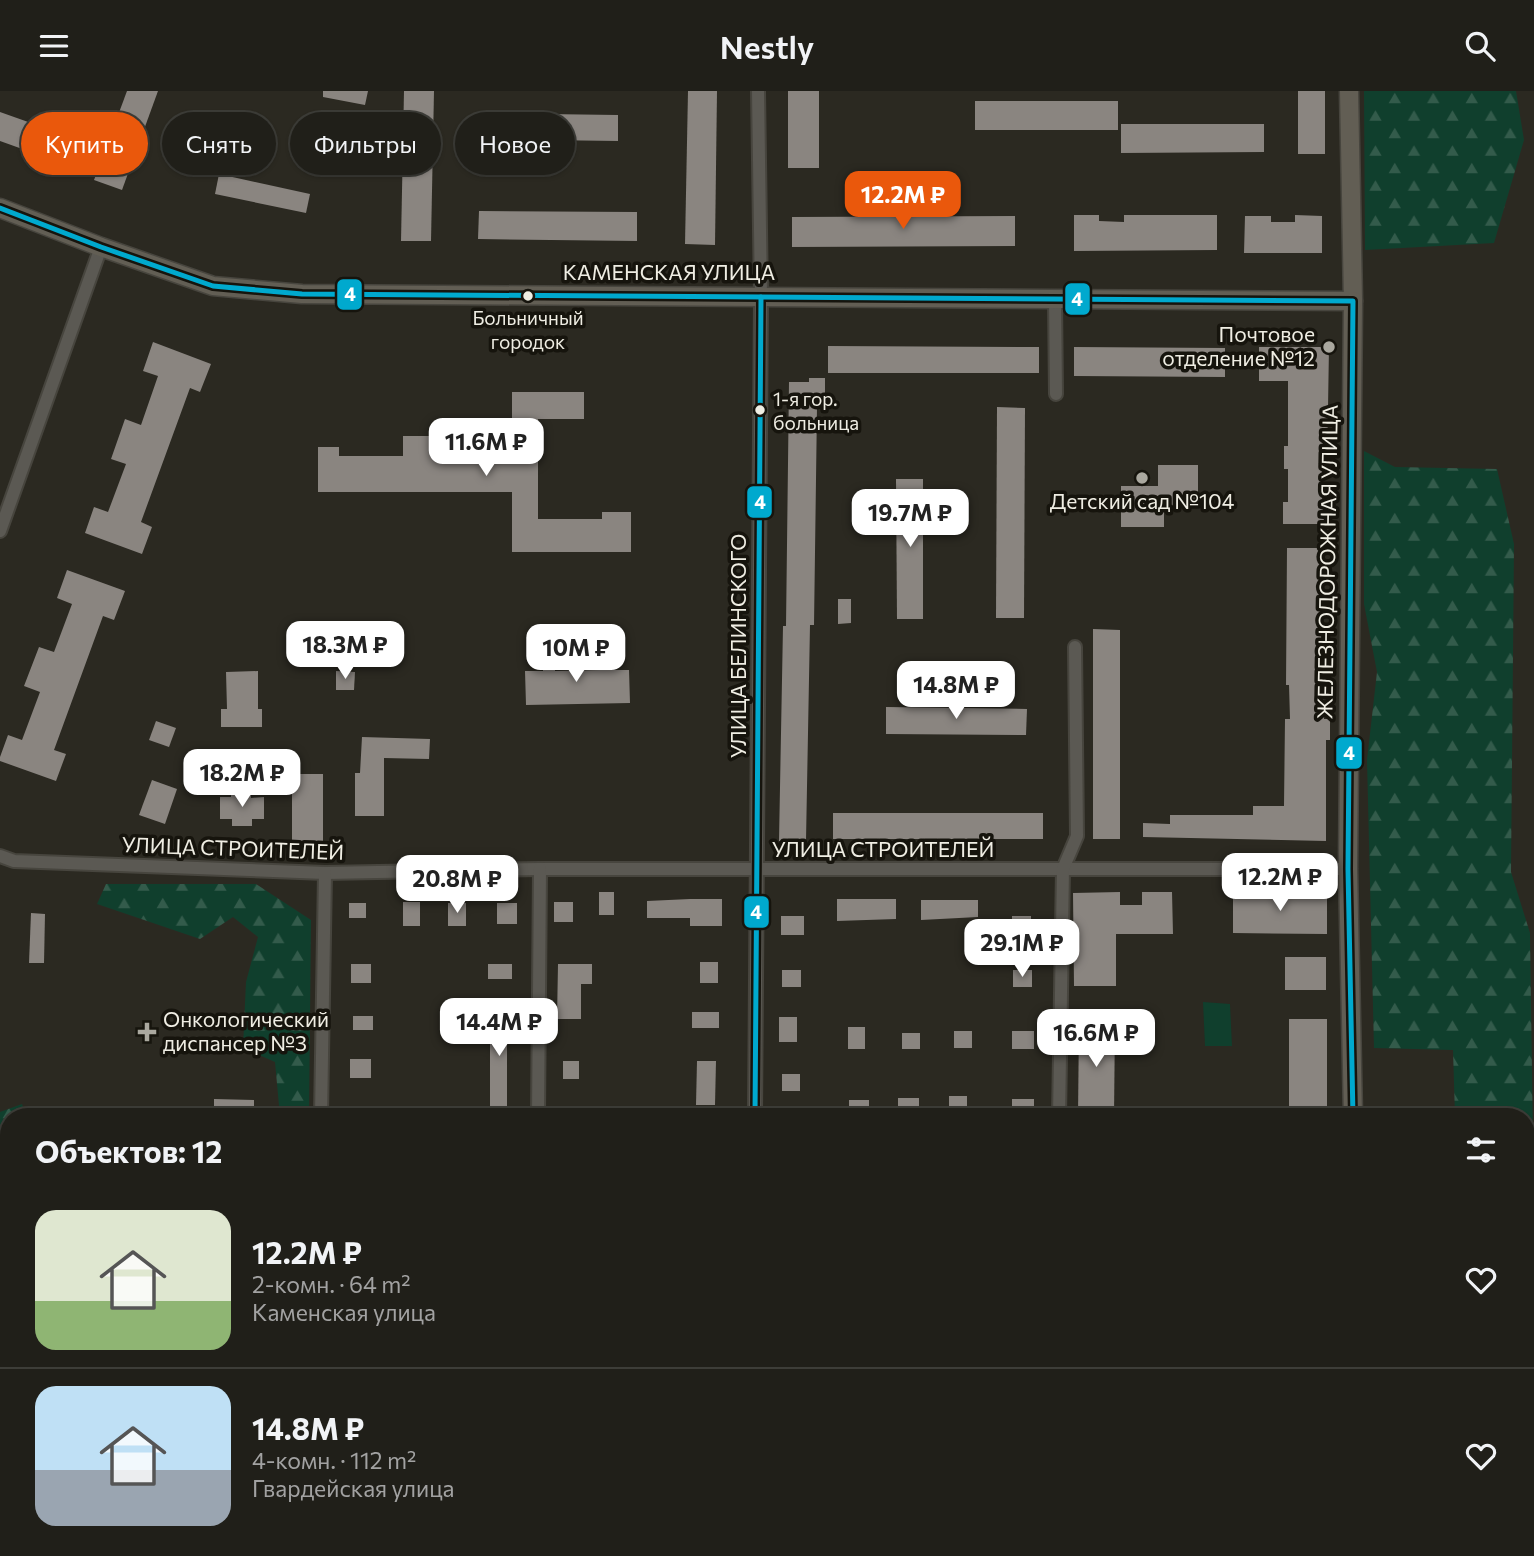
<!DOCTYPE html>
<html lang="ru">
<head>
<meta charset="utf-8">
<style>
  body { margin:0; font-family:Commissioner,sans-serif; background:#282722; color:#f1f3f6; height:100vh; display:flex; flex-direction:column; font-size:26px; white-space:nowrap }
  * { box-sizing:border-box; margin:0 }
  p { font-size:23px; color:#a2a2a2 }
  .icon { flex:none; width:38px; height:38px; fill:none; stroke:currentColor; stroke-width:2; stroke-linecap:round; stroke-linejoin:round }
  .map { position:relative; flex:1; overflow:hidden }
  .panel { position:absolute; left:0px; top:1017px; width:1535px; height:450px; display:flex; flex-direction:column; background:#201f19; border-radius:28px 28px 0 0; box-shadow:0 2px 5px #0004,0 0 0 2px #3d3d38 }
  .panel>* { flex:none }
  .banner { position:absolute; left:21px; top:21px; width:700px; height:63px; display:flex; gap:14px }
  .price { position:absolute; translate:-50% -60px; padding:0 16px; border-radius:14px; background:#fff; color:#222; font-size:23px; line-height:46px; filter:drop-shadow(0 2px 4px #0008) }
  .price::after { content:''; position:absolute; left:50%; top:42px; width:21px; height:16px; margin-left:-10px; background:inherit; clip-path:polygon(0 0,100% 0,50% 100%) }
  .price.on { background:#ea580c; color:#fff }
  ul { padding:0; list-style:none }
  li { display:flex; align-items:center; gap:21px; height:175px; padding:0 35px }
  li+li { border-top:2px solid #3d3d38 }
  li span { display:grid; place-items:center; flex:none; width:196px; height:140px; border-radius:21px; color:#555 }
  li>.icon { margin-inline-start:auto }
  span .icon { width:84px; height:84px; fill:#fffc; stroke-width:1 }
  li b { font-size:30px }
  h2 { display:flex; justify-content:space-between; align-items:center; height:84px; padding:0 35px; font-size:30px }
  .tag { padding:0 24px; border-radius:32px; background:#201f19; box-shadow:0 2px 5px #0004,0 0 0 2px #3d3d38; font-size:24px; line-height:63px }
  .tag.on { background:#ea580c; color:#fff }
  header { display:flex; justify-content:space-between; align-items:center; height:91px; padding:0 35px; background:#201f19; font-size:32px; font-weight:600 }
  .map>svg:first-child { display:block }
  .green { fill:#103f2d }
  .forest { fill:url(#forest-firs) }
  .building { fill:#8a8580 }
  .lines { fill:none; stroke-linecap:round; stroke-linejoin:round }
  .street-casing { stroke:#47453e; stroke-width:16 }
  .secondary-casing { stroke:#47453e; stroke-width:21 }
  .street { stroke:#5b5953; stroke-width:12 }
  .secondary { stroke:#625e54; stroke-width:18 }
  .bus-1-casing { stroke:#16140d; stroke-width:10 }
  .bus-1 { stroke:#00a9ce; stroke-width:5 }
  .bus-dot { fill:#efede3; stroke:#16140d; stroke-width:2.5 }
  .poi-dot { fill:#aaa89f; stroke:#16140d; stroke-width:2.5 }
  .labels { text-anchor:middle; stroke-width:7; stroke-linejoin:round; paint-order:stroke }
  .bus-label { font-size:19px; fill:#efede3; stroke:#16140d }
  .street-label { font-size:21px; fill:#efede3; stroke:#16140d }
  .poi-label { font-size:21px; fill:#efede3; stroke:#16140d; text-anchor:end }
  .line-badge { stroke:#16140d; stroke-width:2.5 }
  .badge-label { font-size:19px; text-anchor:middle; font-weight:bold; fill:#fff }
</style>
</head>
<body>
<header><svg class="icon" aria-label="menu" viewBox="0 0 24 24"><path d="M4 6h16M4 12h16M4 18h16"/></svg>Nestly<svg class="icon" aria-label="search" viewBox="0 0 24 24"><circle cx="10" cy="10" r="6"/><path d="M15 15l6 6"/></svg></header>
<div class="map">
<svg width="1534" height="1465" viewBox="0 0 1534 1465">
  <defs>
    <pattern id="forest-firs" width="22" height="20" patternUnits="userSpaceOnUse" patternTransform="scale(1.75)"><rect width="22" height="20" fill="#103f2d"/><path d="M5 1l3.5 6h-7zM16 11l3.5 6h-7z" fill="#335b4b"/></pattern>
  </defs>
  <rect width="100%" height="100%" fill="#2b2921"/>
  <g class="green">
    <path d="M1203,911L1230,913L1232,955H1205Z"/>
    <path d="M0,1266H9V1352L0,1349Z"/>
  </g>
  <g class="forest">
    <path d="M1364,0H1516L1524,49L1494,152L1365,159Z"/>
    <path d="M1364,360L1395,376L1497,378L1514,453L1511,781L1530,842L1534,1120L1526,1127V1026L1455,1025L1453,959L1374,957L1367,669L1377,581L1364,513Z"/>
    <path d="M106,793H256L311,829L309,1025H280L275,971L243,957L246,891L258,846L233,826L200,848L97,813Z"/>
    <path d="M22,1013L26,1025L9,1026V1148L0,1156V1021Z"/>
  </g>
  <g class="building">
    <path d="M127,0H158L122,99L94,89Z"/>
    <path d="M323,0H368L365,14L323,6Z"/>
    <path d="M404,0H434L431,150H401Z"/>
    <path d="M688,0H717L715,154L685,153Z"/>
    <rect x="788" y="0" width="31" height="77"/>
    <rect x="1298" y="0" width="27" height="63"/>
    <rect x="975" y="10" width="143" height="29"/>
    <path d="M0,21L62,43L53,69L0,50Z"/>
    <path d="M480,22L618,24V50L480,48Z"/>
    <path d="M1121,33H1264V61L1121,62Z"/>
    <path d="M219,83L310,103L306,122L215,103Z"/>
    <path d="M479,120L637,121V150L478,148Z"/>
    <path d="M1074,124H1099V130L1124,131V124H1217V159L1074,160Z"/>
    <path d="M1295,124L1322,125V162H1244L1245,125H1271V131H1295Z"/>
    <path d="M1015,125V155L792,156V126Z"/>
    <path d="M153,251L211,273L200,301L190,297L141,431L152,436L142,463L85,442L94,416L108,421L126,373L111,368L125,328L141,334L158,285L143,280Z"/>
    <path d="M828,255L1039,256V282H828Z"/>
    <path d="M1074,256L1225,257V286L1074,285Z"/>
    <path d="M1259,256H1329L1327,378H1322V411H1328V433H1283V411H1288V378H1284V355H1288V290H1259Z"/>
    <path d="M809,287H825V316H817L814,534H810L806,750H779L783,535H786L789,291H809Z"/>
    <path d="M512,301H584V328H538V428H602V421H631V461H512V401H318V356H339V365H403V345H450V366L512,365Z"/>
    <path d="M997,316L1025,317L1024,527H996Z"/>
    <path d="M1158,374H1198V415H1164V436H1121V395H1158Z"/>
    <path d="M896,388H923V528H897Z"/>
    <path d="M1287,457H1321V572H1329V595H1324V628H1330V649H1326V750L1143,746V732L1170,733V724H1253V715H1284L1285,628H1290L1289,594H1286Z"/>
    <path d="M67,479L125,500L114,529L103,525L54,659L66,663L56,690L0,670V666L8,644L22,649L40,601L24,595L39,556L54,561L72,513L57,507Z"/>
    <path d="M838,508H851V532L838,533Z"/>
    <path d="M1093,538L1120,539V748H1093Z"/>
    <path d="M543,550H554L555,580L600,579V571H612V579H629L630,612L526,614L525,580H543Z"/>
    <path d="M258,580V618H262V636H221V618H227L226,581Z"/>
    <path d="M336,580L355,581L354,599H336Z"/>
    <path d="M886,616L1027,618L1026,644L886,643Z"/>
    <path d="M156,630L176,637L169,656L149,649Z"/>
    <path d="M362,646L430,648L429,668L384,667V725H355V682H360Z"/>
    <rect x="292" y="683" width="31" height="73"/>
    <path d="M152,689L177,698L165,733L139,724Z"/>
    <path d="M231,702H251V707L264,706V728H252V735H232V728H220V706H231Z"/>
    <rect x="833" y="722" width="210" height="26"/>
    <path d="M1233,800L1327,801V843L1233,842Z"/>
    <rect x="599" y="801" width="15" height="23"/>
    <path d="M1120,801V814H1142V801H1172L1173,843H1116V895H1074L1073,802Z"/>
    <path d="M690,808H722V835H690V827H647V810Z"/>
    <path d="M837,808H896V828L837,830Z"/>
    <path d="M921,809H978V826L921,829Z"/>
    <rect x="403" y="811" width="17" height="24"/>
    <rect x="554" y="811" width="19" height="20"/>
    <rect x="349" y="812" width="17" height="15"/>
    <rect x="448" y="812" width="18" height="23"/>
    <rect x="497" y="812" width="20" height="21"/>
    <path d="M31,822L45,823L44,872H29Z"/>
    <rect x="781" y="825" width="23" height="19"/>
    <rect x="1012" y="825" width="19" height="28"/>
    <rect x="1285" y="866" width="41" height="33"/>
    <rect x="700" y="871" width="18" height="21"/>
    <rect x="351" y="873" width="20" height="19"/>
    <rect x="488" y="873" width="24" height="15"/>
    <path d="M558,873H592V893H581V928H557Z"/>
    <rect x="782" y="879" width="19" height="17"/>
    <rect x="1013" y="879" width="19" height="17"/>
    <rect x="692" y="921" width="27" height="16"/>
    <rect x="353" y="925" width="20" height="14"/>
    <path d="M487,925H513V951H507V1017H490V951H487Z"/>
    <rect x="779" y="926" width="18" height="25"/>
    <rect x="1289" y="928" width="38" height="98"/>
    <path d="M1079,929H1115L1114,1026H1078Z"/>
    <rect x="848" y="936" width="17" height="22"/>
    <rect x="954" y="940" width="18" height="17"/>
    <rect x="1012" y="940" width="22" height="18"/>
    <rect x="902" y="942" width="18" height="16"/>
    <rect x="350" y="968" width="21" height="19"/>
    <rect x="563" y="970" width="16" height="18"/>
    <path d="M697,970H716L715,1014H696Z"/>
    <rect x="782" y="983" width="18" height="17"/>
    <rect x="949" y="1005" width="18" height="17"/>
    <rect x="898" y="1007" width="21" height="18"/>
    <path d="M214,1008L254,1009V1026H214Z"/>
    <rect x="1012" y="1008" width="22" height="18"/>
    <rect x="849" y="1009" width="20" height="17"/>
  </g>
  <g class="lines">
    <defs>
      <g id="street">
        <path d="M1055,208L1056,303"/>
        <path d="M0,440L101,156"/>
        <path d="M0,765L14,770L325,782L540,778H1348"/>
        <path d="M321,1026L325,782"/>
        <path d="M538,1026L540,778"/>
        <path d="M755,1026L761,206L758,0"/>
        <path d="M1059,1026L1063,778L1077,745L1075,556"/>
        <path d="M753,1458V1465"/>
        <path d="M1361,1465V1458"/>
      </g>
      <g id="secondary">
        <path d="M1349,0L1353,210L1348,778L1353,1026"/>
        <path d="M0,117L101,156L213,195L302,203L1353,210"/>
        <path d="M0,1409L9,1411"/>
        <path d="M1526,1419H1534"/>
      </g>
    </defs>
    <use href="#street" class="street-casing"/>
    <use href="#secondary" class="secondary-casing"/>
    <use href="#street" class="street"/>
    <use href="#secondary" class="secondary"/>
    <defs>
      <g id="bus-1">
        <path d="M0,117L101,156L213,195L302,203L1353,210L1348,778L1353,1026"/>
        <path d="M755,1026L761,206"/>
      </g>
    </defs>
    <use href="#bus-1" class="bus-1-casing"/>
    <use href="#bus-1" class="bus-1"/>
  </g>
  <g class="bus-dot">
    <circle cx="528" cy="205" r="6"/>
    <circle cx="760" cy="319" r="6"/>
  </g>
  <g class="poi-dot">
    <circle cx="1329" cy="256" r="7"/>
    <circle cx="1142" cy="387" r="7"/>
    <path d="M143.5 930.5h7v7h7v7h-7v7h-7v-7h-7v-7h7z"/>
  </g>
  <g class="labels">
    <g class="bus-label">
      <text x="528" y="234">Больничный<tspan x="528" dy="24">городок</tspan></text>
      <text x="773" y="315" text-anchor="start">1-я гор.<tspan x="773" dy="24">больница</tspan></text>
    </g>
    <g class="street-label">
      <text x="669" y="189">КАМЕНСКАЯ УЛИЦА</text>
      <text transform="translate(1328 471) rotate(-89)" y="7">ЖЕЛЕЗНОДОРОЖНАЯ УЛИЦА</text>
      <text transform="translate(739 555) rotate(-90)" y="7">УЛИЦА БЕЛИНСКОГО</text>
      <text transform="translate(233 758) rotate(2)" y="7">УЛИЦА СТРОИТЕЛЕЙ</text>
      <text x="883" y="766">УЛИЦА СТРОИТЕЛЕЙ</text>
    </g>
    <g class="poi-label">
      <text x="1315" y="251">Почтовое<tspan x="1315" dy="24">отделение №12</tspan></text>
      <text x="1142" y="418" text-anchor="middle">Детский сад №104</text>
      <text x="163" y="936" text-anchor="start">Онкологический<tspan x="163" dy="24">диспансер №3</tspan></text>
    </g>
  </g>
  <g class="line-badge">
    <rect x="336" y="187" width="27" height="33" rx="7" fill="#00a9ce"/>
    <rect x="1064" y="191" width="27" height="34" rx="7" fill="#00a9ce"/>
    <rect x="746" y="394" width="27" height="34" rx="7" fill="#00a9ce"/>
    <rect x="1335" y="645" width="28" height="34" rx="7" fill="#00a9ce"/>
    <rect x="743" y="804" width="27" height="34" rx="7" fill="#00a9ce"/>
  </g>
  <g class="badge-label">
    <text x="350" y="210">4</text>
    <text x="1077" y="215">4</text>
    <text x="760" y="418">4</text>
    <text x="1349" y="669">4</text>
    <text x="756" y="828">4</text>
  </g>
</svg>
<b class="price on" style="left:903px;top:140px">12.2M ₽</b>
<b class="price" style="left:486px;top:387px">11.6M ₽</b>
<b class="price" style="left:910px;top:458px">19.7M ₽</b>
<b class="price" style="left:345px;top:590px">18.3M ₽</b>
<b class="price" style="left:576px;top:593px">10M ₽</b>
<b class="price" style="left:956px;top:630px">14.8M ₽</b>
<b class="price" style="left:242px;top:718px">18.2M ₽</b>
<b class="price" style="left:1280px;top:822px">12.2M ₽</b>
<b class="price" style="left:457px;top:824px">20.8M ₽</b>
<b class="price" style="left:1022px;top:888px">29.1M ₽</b>
<b class="price" style="left:499px;top:967px">14.4M ₽</b>
<b class="price" style="left:1096px;top:978px">16.6M ₽</b>
<div class="banner">
<a class="tag on">Купить</a>
<a class="tag">Снять</a>
<a class="tag">Фильтры</a>
<a class="tag">Новое</a>
</div>
<section class="panel">
<h2>Объектов: 12<svg class="icon" aria-label="filters" viewBox="0 0 24 24"><path d="M4 7h16M4 17h16"/><circle cx="9" cy="7" r="2"/><circle cx="15" cy="17" r="2"/></svg></h2>
<ul>
<li><span style="background:linear-gradient(#dfe7d0 65%,#8fb573 0)"><svg class="icon" aria-label="home" viewBox="0 0 24 24"><path d="M3 11l9-7 9 7M6 9v11h12V9"/></svg></span><div><b>12.2M ₽</b><p>2-комн. · 64 m²</p><p>Каменская улица</p></div><svg class="icon" aria-label="heart" viewBox="0 0 24 24"><path d="M12 20l-8-8c-3-5 5-10 8-4 3-6 11-1 8 4z"/></svg></li>
<li><span style="background:linear-gradient(#bfe0f5 60%,#9aa5b1 0)"><svg class="icon" aria-label="home" viewBox="0 0 24 24"><path d="M3 11l9-7 9 7M6 9v11h12V9"/></svg></span><div><b>14.8M ₽</b><p>4-комн. · 112 m²</p><p>Гвардейская улица</p></div><svg class="icon" aria-label="heart" viewBox="0 0 24 24"><path d="M12 20l-8-8c-3-5 5-10 8-4 3-6 11-1 8 4z"/></svg></li>
</ul>
</section>
</div>
</body>
</html>
